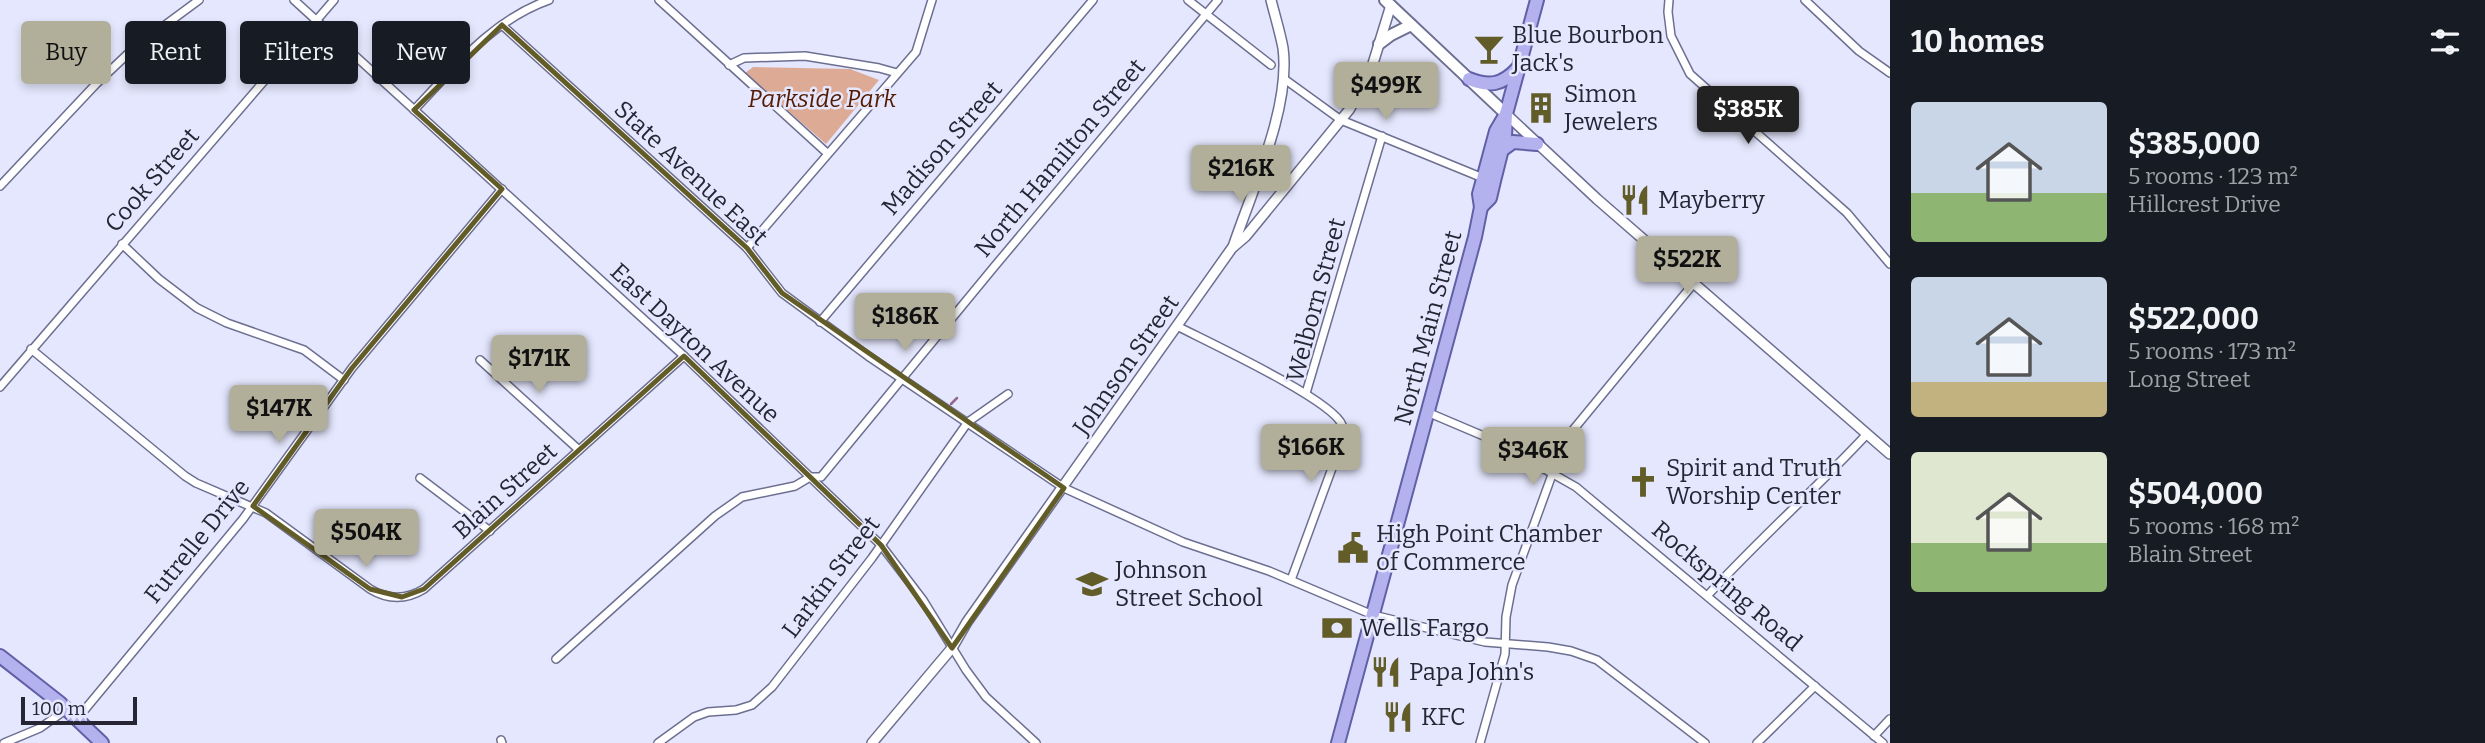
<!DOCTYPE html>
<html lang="en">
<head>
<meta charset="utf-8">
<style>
  body { margin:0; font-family:Bitter,serif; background:#242831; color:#f1f3f6; height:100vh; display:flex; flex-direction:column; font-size:26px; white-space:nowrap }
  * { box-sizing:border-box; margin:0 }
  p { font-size:23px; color:#9ea1a6 }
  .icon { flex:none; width:38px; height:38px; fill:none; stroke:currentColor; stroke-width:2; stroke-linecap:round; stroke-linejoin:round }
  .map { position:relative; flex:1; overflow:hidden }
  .details { display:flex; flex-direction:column; background:#171b24; width:595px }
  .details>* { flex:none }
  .guide { position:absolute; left:21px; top:21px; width:665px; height:63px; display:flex; gap:14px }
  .scale { position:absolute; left:21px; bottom:18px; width:116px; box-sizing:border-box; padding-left:7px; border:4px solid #252534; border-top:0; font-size:19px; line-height:24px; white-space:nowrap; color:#252534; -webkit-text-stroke:5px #e5e7fe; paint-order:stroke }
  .price { position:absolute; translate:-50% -60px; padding:0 16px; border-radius:7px; background:#b1af9a; color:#111; font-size:23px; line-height:46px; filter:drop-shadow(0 2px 4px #0008) }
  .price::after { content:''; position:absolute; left:50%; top:42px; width:21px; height:16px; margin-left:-10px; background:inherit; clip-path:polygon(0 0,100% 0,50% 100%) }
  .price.selected { background:#222; color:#fff }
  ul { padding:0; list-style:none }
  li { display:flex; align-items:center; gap:21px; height:175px; padding:0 21px }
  li span { display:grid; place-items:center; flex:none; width:196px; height:140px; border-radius:7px; color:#555 }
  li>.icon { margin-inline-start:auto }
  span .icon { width:84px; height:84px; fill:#fffc; stroke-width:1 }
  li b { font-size:30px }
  h2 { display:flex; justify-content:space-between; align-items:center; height:84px; padding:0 21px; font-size:30px }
  .chip { padding:0 24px; border-radius:7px; background:#171b24; box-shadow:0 4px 10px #0003; font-size:24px; line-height:63px }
  .chip.selected { background:#b1af9a; color:#111 }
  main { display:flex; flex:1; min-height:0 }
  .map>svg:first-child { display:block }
  .green { fill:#ddaa95 }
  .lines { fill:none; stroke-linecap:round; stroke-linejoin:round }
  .stream { stroke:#936987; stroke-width:2.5 }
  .minor-casing { stroke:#6d6f91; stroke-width:10 }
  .tertiary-casing { stroke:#6d6f91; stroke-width:12 }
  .secondary-casing { stroke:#6d6f91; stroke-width:14 }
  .primary-casing { stroke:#6160a6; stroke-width:16 }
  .minor { stroke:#fff; stroke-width:7 }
  .tertiary { stroke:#fff; stroke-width:9 }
  .secondary { stroke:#fff; stroke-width:10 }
  .primary { stroke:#b4b2ee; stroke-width:12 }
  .marked { fill:none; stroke:#625c29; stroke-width:5; stroke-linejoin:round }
  .labels { text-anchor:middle; stroke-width:5; stroke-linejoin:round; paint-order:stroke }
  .poi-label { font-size:24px; fill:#252534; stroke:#e5e7fe; text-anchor:start }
  .park-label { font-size:24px; font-style:italic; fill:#541b00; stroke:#e5e7fe }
  .street-label { font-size:24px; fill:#252534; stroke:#e5e7fe }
</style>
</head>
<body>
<main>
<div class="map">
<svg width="1890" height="743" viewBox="0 0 1890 743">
  <rect width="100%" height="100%" fill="#e5e7fe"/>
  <path class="green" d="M753,67L850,69L879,80L826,144L745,73Z"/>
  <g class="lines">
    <path class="stream" d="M951,404L957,398"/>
    <defs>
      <g id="minor">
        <path d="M294,0L684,356L881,545L923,600L966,670L986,697L1036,743"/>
        <path d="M659,0L827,153"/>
        <path d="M1188,0L1271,65"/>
        <path d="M1669,0L1668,12L1671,36L1690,74L1847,213L1890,264"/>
        <path d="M1805,0L1859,51L1890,73"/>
        <path d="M502,25L747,248L782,293L868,356L1064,488L1183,542L1269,571L1373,615L1485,642L1548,647L1571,651L1597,660L1705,743"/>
        <path d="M729,65L744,58L805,56L879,68L897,73"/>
        <path d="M1283,78L1341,120L1483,178"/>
        <path d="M414,110C454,68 492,20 549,0"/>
        <path d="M0,186L96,84L134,48L199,0"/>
        <path d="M122,244L159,279L197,308L227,323L304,350L344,380"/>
        <path d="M747,248L916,52L932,0"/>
        <path d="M820,322L1093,0"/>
        <path d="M1177,326C1206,341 1333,400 1342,425C1343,430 1342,437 1342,441L1291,580"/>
        <path d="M31,349L185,476L196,483L266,513L370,589C388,600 406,600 424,589L684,356"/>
        <path d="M480,360L579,450"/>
        <path d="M0,387L334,0"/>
        <path d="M1306,393L1382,136"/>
        <path d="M1427,412L1493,440L1576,487L1883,743"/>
        <path d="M420,478L490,531"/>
        <path d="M1708,595C1759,539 1816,489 1867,434"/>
        <path d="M556,659L715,516L742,497L795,486L810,477H821L994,267L1218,0"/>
        <path d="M77,719L243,519L352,368L502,189"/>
        <path d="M1874,736L1890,719"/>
        <path d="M501,740L502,743"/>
        <path d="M4,743L40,728L67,709"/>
        <path d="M658,743L694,717L708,712L736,710L752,705L772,687L872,558L968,422L1008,394"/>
        <path d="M1480,743L1505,654L1506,617L1512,585L1553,472L1573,430L1694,283"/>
        <path d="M1757,743L1815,686"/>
      </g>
      <g id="tertiary">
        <path d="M1506,114L1597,199L1890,454"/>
        <path d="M1233,247C1252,190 1291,107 1283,48C1280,32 1275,16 1271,0"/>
        <path d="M872,743L952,648L967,622L1003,571L1232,248L1246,236L1349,110L1371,70L1391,5"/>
      </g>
      <g id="secondary">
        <path d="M1385,0L1506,114"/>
        <path d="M1379,44L1391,35L1411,25"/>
      </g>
      <g id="primary">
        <path d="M1469,79C1489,87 1502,85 1517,69"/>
        <path d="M1502,150L1513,142L1537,144"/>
        <path d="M1481,207L1490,198L1494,181L1505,137L1506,114L1537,0"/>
        <path d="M0,656L60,703L102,743"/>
        <path d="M1338,743L1475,237L1481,207L1479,194L1496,131L1506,114"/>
      </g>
    </defs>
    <use href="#minor" class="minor-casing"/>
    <use href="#tertiary" class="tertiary-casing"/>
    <use href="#secondary" class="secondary-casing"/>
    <use href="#primary" class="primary-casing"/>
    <use href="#minor" class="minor"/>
    <use href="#tertiary" class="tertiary"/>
    <use href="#secondary" class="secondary"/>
    <use href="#primary" class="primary"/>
  </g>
  <path class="marked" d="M502,25L747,248L782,293L1064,488L952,648L881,545L684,356L424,589L402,597L370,589L253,506L352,368L502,189L414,110Z"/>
  <defs>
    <symbol id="bar-bare" viewBox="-9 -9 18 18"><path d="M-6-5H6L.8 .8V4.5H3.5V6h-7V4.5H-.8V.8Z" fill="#625c29" stroke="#e5e7fe" stroke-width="2.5" paint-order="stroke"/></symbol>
    <symbol id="building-bare" viewBox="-9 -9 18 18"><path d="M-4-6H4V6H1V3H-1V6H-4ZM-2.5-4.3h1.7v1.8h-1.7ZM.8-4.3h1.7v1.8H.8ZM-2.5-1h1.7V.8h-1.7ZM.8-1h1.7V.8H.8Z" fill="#625c29" stroke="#e5e7fe" stroke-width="2.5" paint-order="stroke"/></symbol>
    <symbol id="restaurant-bare" viewBox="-9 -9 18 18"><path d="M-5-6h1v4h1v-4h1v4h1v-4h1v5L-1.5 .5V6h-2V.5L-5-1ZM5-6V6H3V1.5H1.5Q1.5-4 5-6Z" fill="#625c29" stroke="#e5e7fe" stroke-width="2.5" paint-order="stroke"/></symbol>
    <symbol id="church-bare" viewBox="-9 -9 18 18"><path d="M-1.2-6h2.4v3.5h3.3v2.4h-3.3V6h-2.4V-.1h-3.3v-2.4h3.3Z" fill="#625c29" stroke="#e5e7fe" stroke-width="2.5" paint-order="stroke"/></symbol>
    <symbol id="civic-bare" viewBox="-9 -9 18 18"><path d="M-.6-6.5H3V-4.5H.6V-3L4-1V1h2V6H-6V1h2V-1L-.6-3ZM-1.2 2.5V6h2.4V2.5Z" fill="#625c29" stroke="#e5e7fe" stroke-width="2.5" paint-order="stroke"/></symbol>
    <symbol id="school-bare" viewBox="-9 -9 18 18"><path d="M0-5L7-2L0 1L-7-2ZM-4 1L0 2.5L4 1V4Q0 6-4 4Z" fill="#625c29" stroke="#e5e7fe" stroke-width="2.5" paint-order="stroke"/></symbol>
    <symbol id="bank-bare" viewBox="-9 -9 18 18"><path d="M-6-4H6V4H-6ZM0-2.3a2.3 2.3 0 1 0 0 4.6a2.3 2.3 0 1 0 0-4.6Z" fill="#625c29" stroke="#e5e7fe" stroke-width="2.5" paint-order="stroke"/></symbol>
  </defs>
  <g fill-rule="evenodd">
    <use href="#bar-bare" x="1467" y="27" width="44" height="44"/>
    <use href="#building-bare" x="1519" y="86" width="44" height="44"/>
    <use href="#restaurant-bare" x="1613" y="178" width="44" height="44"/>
    <use href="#church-bare" x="1621" y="460" width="44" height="44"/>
    <use href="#civic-bare" x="1331" y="526" width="44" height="44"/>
    <use href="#school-bare" x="1070" y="562" width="44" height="44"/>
    <use href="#bank-bare" x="1315" y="606" width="44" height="44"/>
    <use href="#restaurant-bare" x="1364" y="650" width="44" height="44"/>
    <use href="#restaurant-bare" x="1376" y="695" width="44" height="44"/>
  </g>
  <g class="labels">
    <g class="poi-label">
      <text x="1512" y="43">Blue Bourbon<tspan x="1512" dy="28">Jack's</tspan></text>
      <text x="1564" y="102">Simon<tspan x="1564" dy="28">Jewelers</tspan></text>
      <text x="1658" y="208">Mayberry</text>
      <text x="1666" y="476">Spirit and Truth<tspan x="1666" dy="28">Worship Center</tspan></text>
      <text x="1376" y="542">High Point Chamber<tspan x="1376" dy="28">of Commerce</tspan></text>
      <text x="1115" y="578">Johnson<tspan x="1115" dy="28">Street School</tspan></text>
      <text x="1360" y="636">Wells Fargo</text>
      <text x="1409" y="680">Papa John's</text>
      <text x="1421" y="725">KFC</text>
    </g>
    <g class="park-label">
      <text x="822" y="107">Parkside Park</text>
    </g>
    <g class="street-label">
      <text transform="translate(942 148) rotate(-49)" y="8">Madison Street</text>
      <text transform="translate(1060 158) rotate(-50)" y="8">North Hamilton Street</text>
      <text transform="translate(691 173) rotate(43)" y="8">State Avenue East</text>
      <text transform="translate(152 180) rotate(-49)" y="8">Cook Street</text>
      <text transform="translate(1316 300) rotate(-75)" y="8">Welborn Street</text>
      <text transform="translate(1428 328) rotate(-75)" y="8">North Main Street</text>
      <text transform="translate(695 343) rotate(43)" y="8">East Dayton Avenue</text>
      <text transform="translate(1126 365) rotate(-55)" y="8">Johnson Street</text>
      <text transform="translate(505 491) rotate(-42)" y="8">Blain Street</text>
      <text transform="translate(197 541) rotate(-51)" y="8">Futrelle Drive</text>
      <text transform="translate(831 577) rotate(-53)" y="8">Larkin Street</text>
      <text transform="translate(1727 586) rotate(40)" y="8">Rockspring Road</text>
    </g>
  </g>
</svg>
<div class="scale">100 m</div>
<b class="price" style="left:1386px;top:122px">$499K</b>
<b class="price selected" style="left:1748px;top:146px">$385K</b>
<b class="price" style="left:1241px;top:205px">$216K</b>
<b class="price" style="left:1687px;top:296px">$522K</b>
<b class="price" style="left:905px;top:353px">$186K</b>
<b class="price" style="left:539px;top:395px">$171K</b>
<b class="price" style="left:279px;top:445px">$147K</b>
<b class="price" style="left:1311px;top:484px">$166K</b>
<b class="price" style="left:1533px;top:487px">$346K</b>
<b class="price" style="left:366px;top:569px">$504K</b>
<div class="guide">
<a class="chip selected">Buy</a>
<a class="chip">Rent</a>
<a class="chip">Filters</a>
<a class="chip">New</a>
</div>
</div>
<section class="details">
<h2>10 homes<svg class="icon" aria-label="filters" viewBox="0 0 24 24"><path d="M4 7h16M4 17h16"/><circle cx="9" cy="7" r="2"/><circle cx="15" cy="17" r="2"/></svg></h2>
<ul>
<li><span style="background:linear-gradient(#c9d6e8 65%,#8fb573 0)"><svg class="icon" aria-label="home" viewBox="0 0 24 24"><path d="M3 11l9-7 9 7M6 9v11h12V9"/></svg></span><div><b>$385,000</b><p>5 rooms · 123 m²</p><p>Hillcrest Drive</p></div></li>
<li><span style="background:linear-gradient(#c9d6e8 75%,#c2b280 0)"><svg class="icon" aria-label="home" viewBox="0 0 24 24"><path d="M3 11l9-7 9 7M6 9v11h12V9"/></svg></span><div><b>$522,000</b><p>5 rooms · 173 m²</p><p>Long Street</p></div></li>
<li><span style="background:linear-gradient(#dfe7d0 65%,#8fb573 0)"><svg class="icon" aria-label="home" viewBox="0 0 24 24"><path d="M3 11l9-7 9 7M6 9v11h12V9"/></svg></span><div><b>$504,000</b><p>5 rooms · 168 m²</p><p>Blain Street</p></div></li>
</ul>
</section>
</main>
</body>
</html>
